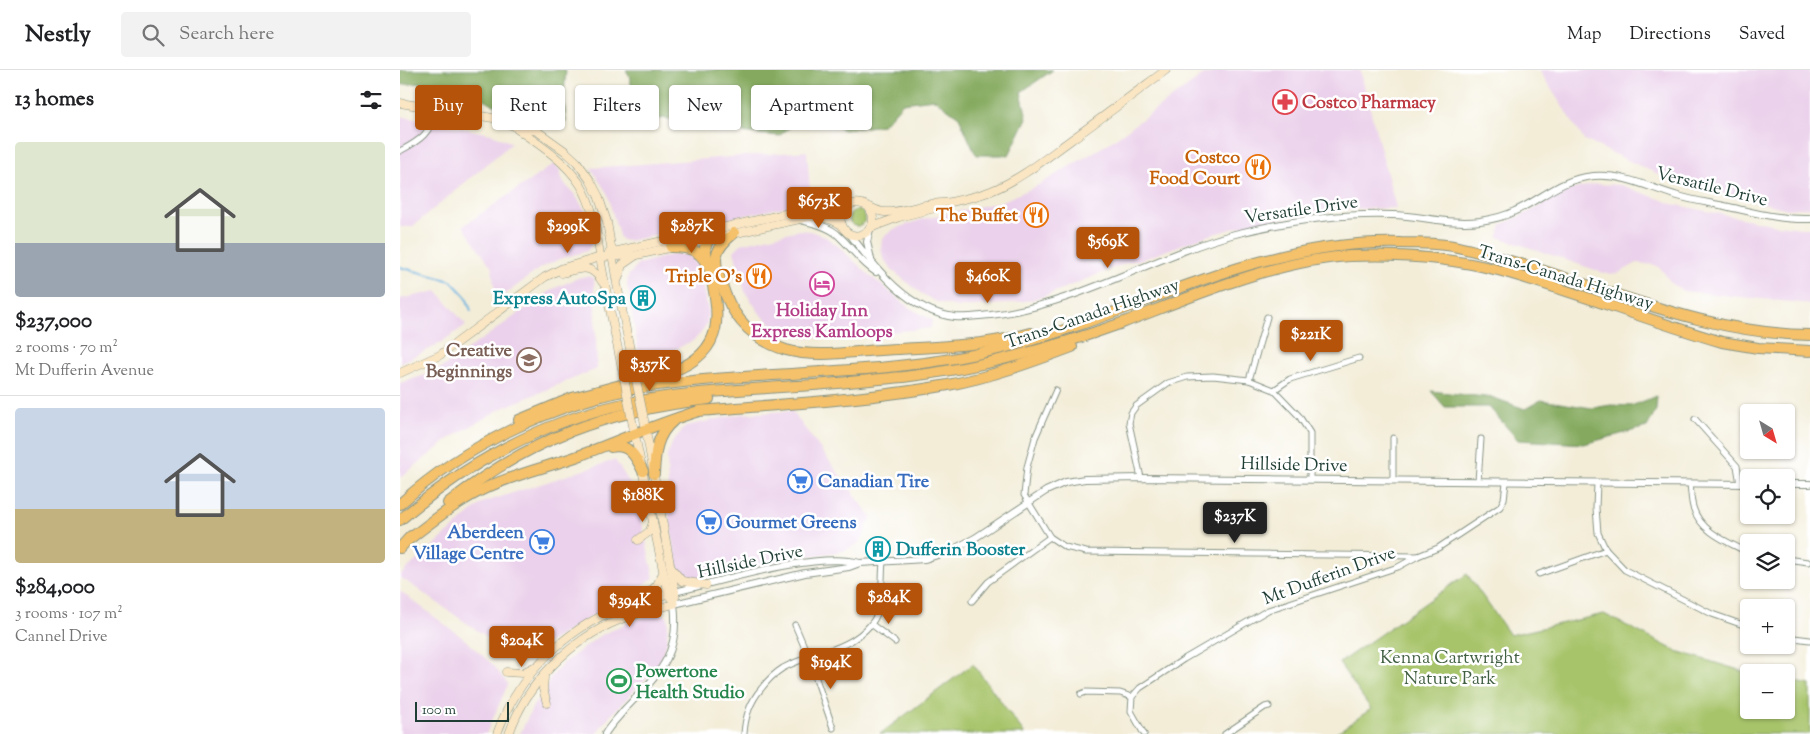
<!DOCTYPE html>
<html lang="en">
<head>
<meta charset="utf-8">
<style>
  body { margin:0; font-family:"Sorts Mill Goudy",serif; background:#f2f2f2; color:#202124; height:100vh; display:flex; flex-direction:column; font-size:19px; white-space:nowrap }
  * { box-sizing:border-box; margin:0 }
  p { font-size:16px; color:#757577 }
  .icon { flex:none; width:28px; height:28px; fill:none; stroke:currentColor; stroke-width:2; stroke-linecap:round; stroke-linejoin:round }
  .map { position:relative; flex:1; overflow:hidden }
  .details { display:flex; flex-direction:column; background:#fff; width:400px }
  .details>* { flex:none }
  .banner { position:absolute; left:15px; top:15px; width:475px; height:45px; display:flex; gap:10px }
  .needle { width:32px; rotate:143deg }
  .buttons { position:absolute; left:1340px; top:334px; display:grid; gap:10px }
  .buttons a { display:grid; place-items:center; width:55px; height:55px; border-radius:5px; background:#fff; box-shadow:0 1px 4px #0004; font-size:25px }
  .scale { position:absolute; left:15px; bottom:12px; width:94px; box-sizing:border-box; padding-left:5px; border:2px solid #1f3d34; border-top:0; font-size:14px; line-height:18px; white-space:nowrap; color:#1f3d34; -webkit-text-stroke:4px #fff; paint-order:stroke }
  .price { position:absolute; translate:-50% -42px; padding:0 11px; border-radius:5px; background:#b45309; color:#fff; font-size:16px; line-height:32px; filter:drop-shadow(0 1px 2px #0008) }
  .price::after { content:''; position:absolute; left:50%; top:30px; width:15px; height:11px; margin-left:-8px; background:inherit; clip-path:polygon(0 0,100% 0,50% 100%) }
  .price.on { background:#222; color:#fff }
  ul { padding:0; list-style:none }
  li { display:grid; align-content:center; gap:10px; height:265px; padding:0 15px }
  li+li { border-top:1px solid #e0e0e0 }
  li span { display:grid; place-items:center; height:155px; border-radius:5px; color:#555 }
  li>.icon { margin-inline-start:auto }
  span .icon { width:90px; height:90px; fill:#fffc; stroke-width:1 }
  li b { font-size:21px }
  h2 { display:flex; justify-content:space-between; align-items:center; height:60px; padding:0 15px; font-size:21px }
  .pill { padding:0 18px; border-radius:5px; background:#fff; box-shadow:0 1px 4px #0004; font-size:18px; line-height:45px }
  .pill.on { background:#b45309; color:#fff }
  header { display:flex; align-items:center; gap:30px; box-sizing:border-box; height:70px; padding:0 25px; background:#fff; border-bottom:1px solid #e0e0e0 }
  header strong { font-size:24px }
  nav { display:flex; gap:28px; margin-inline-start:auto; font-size:18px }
  .search { width:350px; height:45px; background:#f2f2f2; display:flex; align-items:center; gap:12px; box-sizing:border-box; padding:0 18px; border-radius:5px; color:#757577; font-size:19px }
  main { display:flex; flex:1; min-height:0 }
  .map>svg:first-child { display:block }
  .built { fill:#ebd1eb }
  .green { fill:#a7c46b; stroke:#638050 }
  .forest { fill:#85aa5f; stroke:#52744a }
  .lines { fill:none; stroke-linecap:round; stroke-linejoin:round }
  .stream { stroke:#67b2e0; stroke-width:2 }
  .minor-casing { stroke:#899586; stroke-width:7 }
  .tertiary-casing { stroke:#899586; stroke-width:8 }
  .secondary-casing { stroke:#899586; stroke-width:9 }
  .motorway-casing { stroke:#899586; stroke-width:12 }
  .minor { stroke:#fff; stroke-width:5 }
  .tertiary { stroke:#fff; stroke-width:6 }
  .secondary { stroke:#fbe6c4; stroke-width:8 }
  .motorway { stroke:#f5c16b; stroke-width:10 }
  .secondary-bridge-casing { stroke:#899586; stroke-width:9; stroke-linecap:butt }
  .secondary-bridge { stroke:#fbe6c4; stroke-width:8 }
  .labels { text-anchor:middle; stroke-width:5; stroke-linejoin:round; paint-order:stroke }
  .health-label { font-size:18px; font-weight:bold; fill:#be3a42; stroke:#fff; text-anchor:start }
  .food-label { font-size:18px; font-weight:bold; fill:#c56008; stroke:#fff; text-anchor:end }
  .street-label { font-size:18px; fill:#1f3d34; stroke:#fff }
  .culture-label { font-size:18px; font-weight:bold; fill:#0d838f; stroke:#fff; text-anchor:end }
  .hotel-label { font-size:18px; font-weight:bold; fill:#b23c85; stroke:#fff }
  .education-label { font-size:18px; font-weight:bold; fill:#785e54; stroke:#fff; text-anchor:end }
  .shop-label { font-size:18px; font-weight:bold; fill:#366cbe; stroke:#fff; text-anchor:start }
  .park-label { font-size:18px; fill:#415f42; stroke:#fff }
  .leisure-label { font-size:18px; font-weight:bold; fill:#27864d; stroke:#fff; text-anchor:start }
</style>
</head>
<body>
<header>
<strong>Nestly</strong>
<div class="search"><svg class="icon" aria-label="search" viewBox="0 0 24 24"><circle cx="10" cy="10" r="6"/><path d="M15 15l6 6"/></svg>Search here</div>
<nav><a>Map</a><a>Directions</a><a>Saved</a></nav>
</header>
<main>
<section class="details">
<h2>13 homes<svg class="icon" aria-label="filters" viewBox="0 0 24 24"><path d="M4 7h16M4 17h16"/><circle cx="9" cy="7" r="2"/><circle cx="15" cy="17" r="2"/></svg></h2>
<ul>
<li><span style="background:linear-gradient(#dfe7d0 65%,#9aa5b1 0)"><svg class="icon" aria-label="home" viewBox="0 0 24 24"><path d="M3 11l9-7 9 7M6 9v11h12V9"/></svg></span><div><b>$237,000</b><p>2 rooms · 70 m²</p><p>Mt Dufferin Avenue</p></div></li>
<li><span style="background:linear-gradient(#c9d6e8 65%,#c2b280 0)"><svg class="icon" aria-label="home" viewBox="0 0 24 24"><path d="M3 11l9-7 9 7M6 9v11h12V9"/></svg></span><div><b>$284,000</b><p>3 rooms · 107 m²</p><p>Cannel Drive</p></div></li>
</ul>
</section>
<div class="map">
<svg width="1410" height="664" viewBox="0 0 1410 664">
  <rect width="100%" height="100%" fill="#fff"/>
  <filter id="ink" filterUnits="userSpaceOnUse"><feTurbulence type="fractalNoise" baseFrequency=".02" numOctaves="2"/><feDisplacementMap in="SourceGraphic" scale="10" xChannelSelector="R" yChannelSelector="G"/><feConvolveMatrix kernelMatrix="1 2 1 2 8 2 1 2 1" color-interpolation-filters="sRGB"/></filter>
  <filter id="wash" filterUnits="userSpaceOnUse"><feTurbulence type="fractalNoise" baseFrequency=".0096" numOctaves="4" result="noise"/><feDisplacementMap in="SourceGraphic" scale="20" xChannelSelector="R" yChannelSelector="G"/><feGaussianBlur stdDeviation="1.12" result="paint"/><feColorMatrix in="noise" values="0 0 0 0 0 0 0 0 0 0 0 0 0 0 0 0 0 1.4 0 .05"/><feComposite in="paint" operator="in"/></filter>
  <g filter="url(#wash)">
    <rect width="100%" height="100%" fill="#f3edd8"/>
    <g class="built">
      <path d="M820,0H960L996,138L943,139L873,150L835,158L803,167L746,188L726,193L647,225L631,230L605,234L558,237L537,232L522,224L493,201L483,188L481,178L482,168L494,159L523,149L600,132L635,117L709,73L802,6Z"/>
      <path d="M1139,0H1410V137L1388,139L1277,113L1184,70Z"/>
      <path d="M0,46L91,64L112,73L12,157H0Z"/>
      <path d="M407,81L411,133L397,134L228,171L222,170L219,166L207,123L191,98Z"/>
      <path d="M154,94L159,99L163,112L175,125L186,142L193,173L187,181L159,189L139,199L99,229L95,223L92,198L63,156Z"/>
      <path d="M1195,114L1221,115L1273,134L1306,141L1371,154L1401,158H1410V234L1283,221L1271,213L1262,200L1255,195L1237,193L1219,203L1210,205L1098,167L1101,155L1131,141L1160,124L1170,120Z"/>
      <path d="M399,160L410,161L424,166L437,175L468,204L510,238L532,250L531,258L429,268L403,267L384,262L373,255L361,245L345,222L334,181L341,174Z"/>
      <path d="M276,184L286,185L292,188L298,196L308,240L307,253L301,263L294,270L280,277L240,291L227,215L228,206L238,194Z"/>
      <path d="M186,206L194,208L197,299L102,338L49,369L0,408V313L29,304L43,297L153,219L178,208Z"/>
      <path d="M37,221L66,255L34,277L0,293V229Z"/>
      <path d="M392,341L472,448L467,456L464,466L457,475L443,481L383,490L304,508H293L286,505L279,501L277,495L269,448L267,386L273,371L286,356L340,344Z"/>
      <path d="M215,390L235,421L254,508L120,590L0,507V505L82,433Z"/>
      <path d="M0,521L63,568L93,595L108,614L86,664H0Z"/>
      <path d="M261,543L268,547V553L267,571L261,588L256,598L211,645L201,657L197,664H120L133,636L147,617L150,608L164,593L198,567L210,561L233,550Z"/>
    </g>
    <g class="green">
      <circle cx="457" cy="148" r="8"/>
      <path d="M1067,504L1110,565L1204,544L1276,581L1349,603V640H1386V610L1410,615V664H935L971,639L939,593Z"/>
      <path d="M573,594L625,664H480Z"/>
    </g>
    <g class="forest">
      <path d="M0,0H166L164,25L166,52L157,55L149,49L125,46L98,37L67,20L48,18L32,12L0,15Z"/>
      <path d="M226,0H653L621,22L627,48L609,85H577L574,81L559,47L534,29L503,33L483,55L444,60L405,45L379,66L311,59L283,51L263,48L241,56L229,5Z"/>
      <path d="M1031,321L1094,328L1125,339L1141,330L1192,338L1211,335L1231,336L1257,326L1256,340L1247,357L1184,374L1118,370L1089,337H1045Z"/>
    </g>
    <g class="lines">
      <path class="stream" d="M0,197L51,211L66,227L71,241"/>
    </g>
  </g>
  <g filter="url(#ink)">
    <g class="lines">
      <defs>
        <g id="minor">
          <path d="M0,81C21,70 31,63 36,39"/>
          <path d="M849,310L867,247"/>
          <path d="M656,320L635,368L627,397L624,425L650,467L665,477L686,482L1018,486"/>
          <path d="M874,320L890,309L959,288"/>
          <path d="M1295,349L1337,396L1340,414"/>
          <path d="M993,368V410"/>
          <path d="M741,408L729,353L731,343L736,336L768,313L787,307L813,306L849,310L874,320L899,346L910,363V409"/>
          <path d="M1078,411L1081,369"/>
          <path d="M1197,413L1196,438L1198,463L1206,480L1225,500L1312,544L1349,557"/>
          <path d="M1290,414C1291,421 1291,430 1293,437C1300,462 1328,472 1349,483"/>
          <path d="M1386,489L1408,492"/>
          <path d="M1139,504L1206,480"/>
          <path d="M572,531L588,512L650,467"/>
          <path d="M471,554L495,572"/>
          <path d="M395,555L409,588L433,658"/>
          <path d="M1386,567L1410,570"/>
          <path d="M681,624L686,622L720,623L732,627"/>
          <path d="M344,664C345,647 350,632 361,619C367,611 375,603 383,598C412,582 448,582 471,554C484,539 481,511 483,492"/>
          <path d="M744,664L731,641L732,627L740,618L784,589L868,540L998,497L1018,486L1038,478L1100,437L1104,429L1106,413"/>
          <path d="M825,664L865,637L869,636"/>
        </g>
        <g id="tertiary">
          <path d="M400,150C413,153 429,156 439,166C452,178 461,193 476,202"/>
          <path d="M470,159L467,172L471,189"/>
          <path d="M449,163C475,198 509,242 555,247C567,248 579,246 591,245C677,235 753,186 835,164C887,151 940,143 993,145C1022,146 1052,155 1080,151C1092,149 1104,147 1115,141C1144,128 1159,109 1194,106C1225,104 1250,118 1278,126C1295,131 1312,133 1329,137C1356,143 1382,150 1410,149"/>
          <path d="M1386,414H1410"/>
          <path d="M275,522C322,511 416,481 460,493"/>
          <path d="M205,664C210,655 218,648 224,640C257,605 281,587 274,534L405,503L449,497L460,493L525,489L550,481L575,468L646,421L666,412L685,409L741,408L1349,414"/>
        </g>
        <g id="secondary">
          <path d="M0,33L93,48L114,56L137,61L165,81L177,92L190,110L198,125L207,152L217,214L235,305"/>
          <path d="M117,59C140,75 164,90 180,114C196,140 197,169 202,198C209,235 216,271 224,307"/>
          <path d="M469,138C483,157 457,176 444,159C437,150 442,137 452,134C463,130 473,141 484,142C500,143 516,136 532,134C539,133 545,133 551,132C565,129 578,126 591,121C621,109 646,88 671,70C703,47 735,23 766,0"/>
          <path d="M470,158L499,147L535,138"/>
          <path d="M209,183L398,141L447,136"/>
          <path d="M162,203C182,198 191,193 203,213"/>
          <path d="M218,209L222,195L235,186"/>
          <path d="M0,303L40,285L145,207L163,198L201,187L237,185L409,147L430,149L442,155"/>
          <path d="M243,344L275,522V527"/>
          <path d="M231,346L268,524L271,528"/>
          <path d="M238,470L250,461L253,452"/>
          <path d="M272,499L282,511L306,515"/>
          <path d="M243,529L257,515L263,503"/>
          <path d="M106,602L122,603L134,597"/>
          <path d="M144,607L143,619L147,633"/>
          <path d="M97,664C117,607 163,560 220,538C238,531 257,527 275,522"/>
          <path d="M109,664C126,614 170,570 219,550C237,543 255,539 274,534"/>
        </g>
        <g id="motorway">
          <path d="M334,163C312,181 313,190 322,215C332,247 353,270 386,280C415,288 450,282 480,280C530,277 582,277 631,263"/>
          <path d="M271,177C287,177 300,179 307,195"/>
          <path d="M119,350L172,328L273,301C337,277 314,228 305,177L309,169L317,158"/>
          <path d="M211,377C229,373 236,387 243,401"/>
          <path d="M254,404C255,384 256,365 273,351"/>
          <path d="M48,433C131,368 205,341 309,329"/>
          <path d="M0,434C63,376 159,330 244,317C363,299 486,308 603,278C739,244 855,169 1001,173C1018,173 1036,173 1053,176C1079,181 1105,190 1131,197C1223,225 1313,264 1410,265"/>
          <path d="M0,450C64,395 141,352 223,334C280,322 339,320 397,316C432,314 467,310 503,307C578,299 650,279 722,253C791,227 876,190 950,186C999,184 1051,188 1098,200C1174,221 1247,250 1322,272L1358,278L1410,281"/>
          <path d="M8,470C34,450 59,430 90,416C119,403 151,396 181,385C220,370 259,353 299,341C382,334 466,330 548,315C591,307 632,292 672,277"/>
          <path d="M0,478L11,466"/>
        </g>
      </defs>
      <use href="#minor" class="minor-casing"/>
      <use href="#tertiary" class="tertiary-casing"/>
      <use href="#secondary" class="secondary-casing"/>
      <use href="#motorway" class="motorway-casing"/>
      <use href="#minor" class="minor"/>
      <use href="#tertiary" class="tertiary"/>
      <use href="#secondary" class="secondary"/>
      <use href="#motorway" class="motorway"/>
      <defs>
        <g id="secondary-bridge">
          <path d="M235,305L243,344"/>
          <path d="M224,307L231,346"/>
        </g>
      </defs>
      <use href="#secondary-bridge" class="secondary-bridge-casing"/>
      <use href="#secondary-bridge" class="secondary-bridge"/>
    </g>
  </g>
  <defs>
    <symbol id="pharmacy-ring" viewBox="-11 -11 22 22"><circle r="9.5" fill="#fff" stroke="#e0444e" stroke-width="1.5"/><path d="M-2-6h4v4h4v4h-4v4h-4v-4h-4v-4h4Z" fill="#e0444e"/></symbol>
    <symbol id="restaurant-ring" viewBox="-11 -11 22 22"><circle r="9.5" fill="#fff" stroke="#e8710a" stroke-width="1.5"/><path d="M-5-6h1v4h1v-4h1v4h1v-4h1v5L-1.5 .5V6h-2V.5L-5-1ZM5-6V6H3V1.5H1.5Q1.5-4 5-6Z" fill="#e8710a"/></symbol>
    <symbol id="hotel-ring" viewBox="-11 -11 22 22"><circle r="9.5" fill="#fff" stroke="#d1479c" stroke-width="1.5"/><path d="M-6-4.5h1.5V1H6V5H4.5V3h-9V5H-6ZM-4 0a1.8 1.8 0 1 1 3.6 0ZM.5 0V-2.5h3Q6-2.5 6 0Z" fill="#d1479c"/></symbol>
    <symbol id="building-ring" viewBox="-11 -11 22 22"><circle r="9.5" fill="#fff" stroke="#0f9aa8" stroke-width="1.5"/><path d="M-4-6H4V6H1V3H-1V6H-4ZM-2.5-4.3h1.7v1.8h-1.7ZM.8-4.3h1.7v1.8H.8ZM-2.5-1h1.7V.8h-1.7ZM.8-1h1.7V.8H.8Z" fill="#0f9aa8"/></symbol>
    <symbol id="school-ring" viewBox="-11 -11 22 22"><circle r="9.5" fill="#fff" stroke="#8d6e63" stroke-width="1.5"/><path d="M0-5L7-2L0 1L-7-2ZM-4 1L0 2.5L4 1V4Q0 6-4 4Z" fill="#8d6e63"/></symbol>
    <symbol id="supermarket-ring" viewBox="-11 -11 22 22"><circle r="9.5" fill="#fff" stroke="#3f7fe0" stroke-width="1.5"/><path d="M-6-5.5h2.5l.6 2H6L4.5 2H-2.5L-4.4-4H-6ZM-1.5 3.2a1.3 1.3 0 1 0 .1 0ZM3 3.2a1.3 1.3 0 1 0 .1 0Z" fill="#3f7fe0"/></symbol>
    <symbol id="stadium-ring" viewBox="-11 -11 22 22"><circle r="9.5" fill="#fff" stroke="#2e9e5b" stroke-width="1.5"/><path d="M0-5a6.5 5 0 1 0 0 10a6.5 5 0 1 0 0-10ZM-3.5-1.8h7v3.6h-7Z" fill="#2e9e5b"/></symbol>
  </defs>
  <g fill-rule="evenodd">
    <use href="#pharmacy-ring" x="871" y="18" width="28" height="28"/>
    <use href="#restaurant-ring" x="844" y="83" width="28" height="28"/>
    <use href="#restaurant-ring" x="622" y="131" width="28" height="28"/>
    <use href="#restaurant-ring" x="345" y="192" width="28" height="28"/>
    <use href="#hotel-ring" x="408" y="200" width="28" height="28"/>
    <use href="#building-ring" x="229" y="214" width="28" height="28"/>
    <use href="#school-ring" x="115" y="276" width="28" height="28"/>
    <use href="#supermarket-ring" x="386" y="397" width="28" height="28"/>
    <use href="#supermarket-ring" x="295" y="438" width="28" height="28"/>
    <use href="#supermarket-ring" x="128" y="458" width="28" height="28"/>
    <use href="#building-ring" x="464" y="465" width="28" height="28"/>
    <use href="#stadium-ring" x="205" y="597" width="28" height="28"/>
  </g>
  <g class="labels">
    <g class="health-label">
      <text x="902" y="38">Costco Pharmacy</text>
    </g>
    <g class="food-label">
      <text x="840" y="93">Costco<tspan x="840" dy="21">Food Court</tspan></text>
      <text x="618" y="151">The Buffet</text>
      <text x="342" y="212">Triple O's</text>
    </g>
    <g class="street-label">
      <text transform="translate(1312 116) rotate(14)" y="6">Versatile Drive</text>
      <text transform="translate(901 139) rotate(-8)" y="6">Versatile Drive</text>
      <text transform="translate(1166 207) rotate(17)" y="6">Trans-Canada Highway</text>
      <text transform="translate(692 243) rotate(-19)" y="6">Trans-Canada Highway</text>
      <text transform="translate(894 394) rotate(1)" y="6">Hillside Drive</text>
      <text transform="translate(350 491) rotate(-12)" y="6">Hillside Drive</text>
      <text transform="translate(929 505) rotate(-20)" y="6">Mt Dufferin Drive</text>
    </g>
    <g class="culture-label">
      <text x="226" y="234">Express AutoSpa</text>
      <text x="496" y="485" text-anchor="start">Dufferin Booster</text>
    </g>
    <g class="hotel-label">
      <text x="422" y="246">Holiday Inn<tspan x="422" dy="21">Express Kamloops</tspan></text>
    </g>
    <g class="education-label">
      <text x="112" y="286">Creative<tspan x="112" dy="21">Beginnings</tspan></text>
    </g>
    <g class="shop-label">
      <text x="418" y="417">Canadian Tire</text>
      <text x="326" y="458">Gourmet Greens</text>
      <text x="124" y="468" text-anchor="end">Aberdeen<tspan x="124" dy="21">Village Centre</tspan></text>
    </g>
    <g class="park-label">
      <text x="1050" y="593">Kenna Cartwright<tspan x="1050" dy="21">Nature Park</tspan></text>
    </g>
    <g class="leisure-label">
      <text x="236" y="607">Powertone<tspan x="236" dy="21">Health Studio</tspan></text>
    </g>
  </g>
</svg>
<div class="buttons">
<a><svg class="needle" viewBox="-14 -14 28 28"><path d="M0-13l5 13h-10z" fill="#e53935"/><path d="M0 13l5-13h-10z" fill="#757577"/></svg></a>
<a><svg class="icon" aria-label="locate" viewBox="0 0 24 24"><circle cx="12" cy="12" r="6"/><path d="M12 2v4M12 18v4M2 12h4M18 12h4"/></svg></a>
<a><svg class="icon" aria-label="layers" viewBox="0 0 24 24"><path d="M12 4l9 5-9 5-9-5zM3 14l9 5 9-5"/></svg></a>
<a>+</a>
<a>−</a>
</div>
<div class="scale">100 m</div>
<b class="price" style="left:419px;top:159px">$673K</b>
<b class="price" style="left:168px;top:184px">$299K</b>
<b class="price" style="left:292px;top:184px">$287K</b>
<b class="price" style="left:708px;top:199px">$569K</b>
<b class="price" style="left:588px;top:234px">$460K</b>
<b class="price" style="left:911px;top:292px">$221K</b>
<b class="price" style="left:250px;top:322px">$357K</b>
<b class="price" style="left:243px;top:453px">$188K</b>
<b class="price on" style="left:835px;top:474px">$237K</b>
<b class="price" style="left:489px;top:555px">$284K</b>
<b class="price" style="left:230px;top:558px">$394K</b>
<b class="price" style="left:122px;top:598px">$204K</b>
<b class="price" style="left:431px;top:620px">$194K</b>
<div class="banner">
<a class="pill on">Buy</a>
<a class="pill">Rent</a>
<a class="pill">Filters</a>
<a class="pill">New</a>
<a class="pill">Apartment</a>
</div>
</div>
</main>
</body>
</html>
